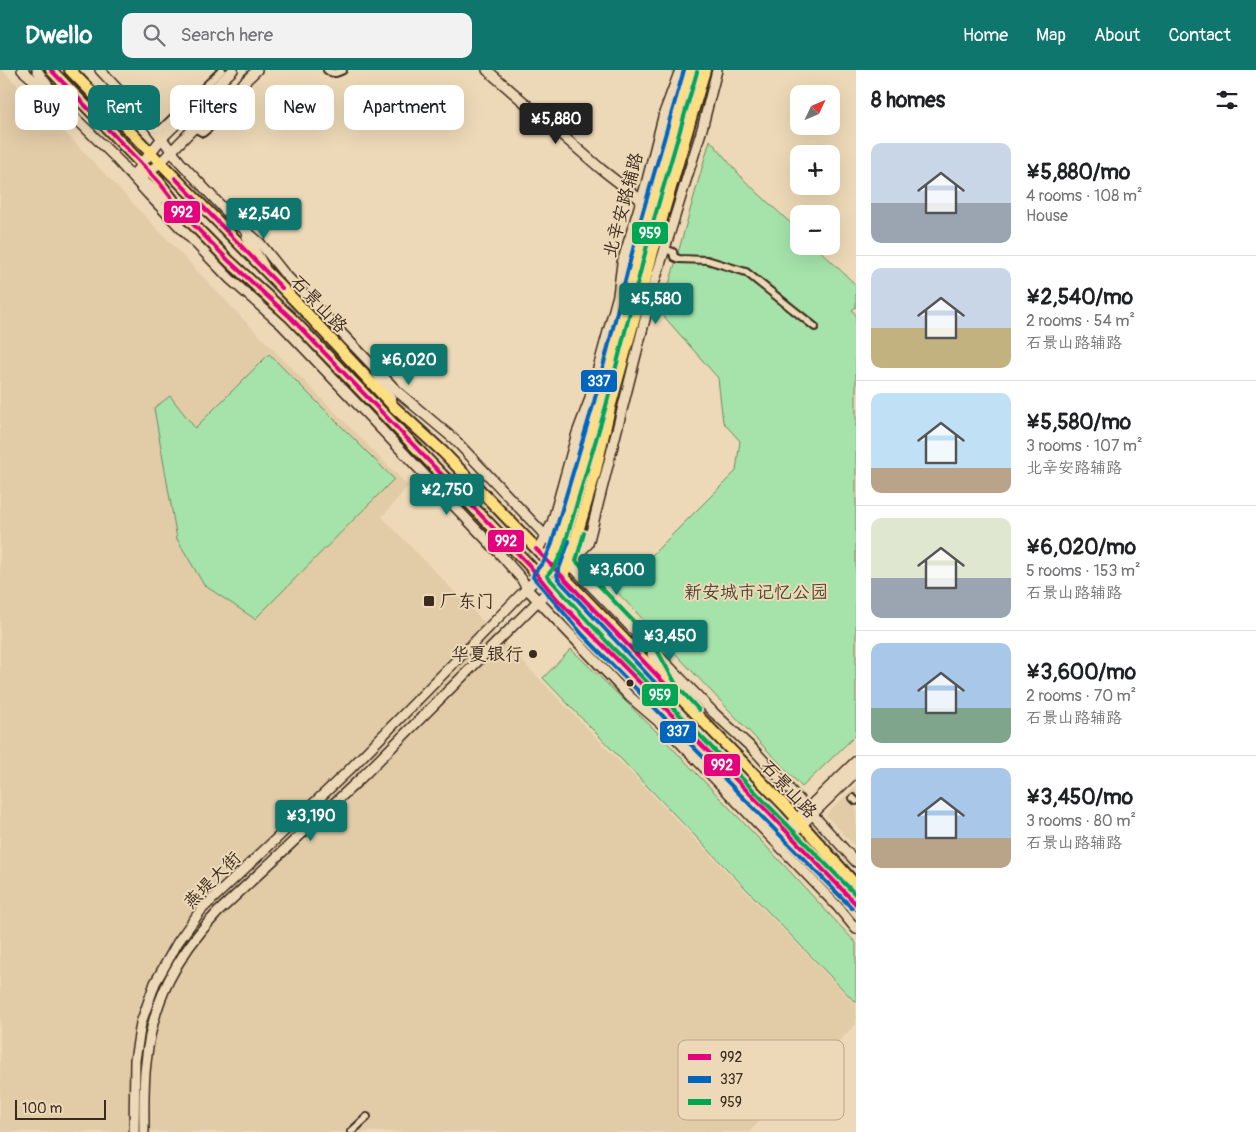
<!DOCTYPE html>
<html lang="en">
<head>
<meta charset="utf-8">
<style>
  body { margin:0; font-family:Pangolin,"LXGW WenKai TC",sans-serif; background:#f2f2f2; color:#202124; height:100vh; display:flex; flex-direction:column; font-size:19px; white-space:nowrap }
  * { box-sizing:border-box; margin:0 }
  p { font-size:16px; color:#757577 }
  .icon { flex:none; width:28px; height:28px; fill:none; stroke:currentColor; stroke-width:2; stroke-linecap:round; stroke-linejoin:round }
  .map { position:relative; flex:1; overflow:hidden }
  .details { display:flex; flex-direction:column; background:#fff; width:400px }
  .details>* { flex:none }
  .banner { position:absolute; left:15px; top:15px; width:475px; height:45px; display:flex; gap:10px }
  .needle { width:32px; rotate:46deg }
  .buttons { position:absolute; left:790px; top:15px; display:grid; gap:10px }
  .buttons a { display:grid; place-items:center; width:50px; height:50px; border-radius:10px; background:#fff; box-shadow:0 5px 20px #0002; font-size:25px }
  .scale { position:absolute; left:15px; bottom:12px; width:91px; box-sizing:border-box; padding-left:5px; border:2px solid #3b2a1e; border-top:0; font-size:14px; line-height:18px; white-space:nowrap; color:#3b2a1e; -webkit-text-stroke:4px #edd9b7; paint-order:stroke }
  .price { position:absolute; translate:-50% -42px; padding:0 11px; border-radius:5px; background:#0f766e; color:#fff; font-size:16px; line-height:32px; filter:drop-shadow(0 1px 2px #0008) }
  .price::after { content:''; position:absolute; left:50%; top:30px; width:15px; height:11px; margin-left:-8px; background:inherit; clip-path:polygon(0 0,100% 0,50% 100%) }
  .price.active { background:#222; color:#fff }
  ul { padding:0; list-style:none }
  li { display:flex; align-items:center; gap:15px; height:125px; padding:0 15px }
  li+li { border-top:1px solid #e0e0e0 }
  li span { display:grid; place-items:center; flex:none; width:140px; height:100px; border-radius:10px; color:#555 }
  li>.icon { margin-inline-start:auto }
  span .icon { width:60px; height:60px; fill:#fffc; stroke-width:1 }
  li b { font-size:21px }
  h2 { display:flex; justify-content:space-between; align-items:center; height:60px; padding:0 15px; font-size:21px }
  .tag { padding:0 18px; border-radius:10px; background:#fff; box-shadow:0 5px 20px #0002; font-size:18px; line-height:45px }
  .tag.active { background:#0f766e; color:#fff }
  header { display:flex; align-items:center; gap:30px; box-sizing:border-box; height:70px; padding:0 25px; background:#0f766e; color:#fff }
  header strong { font-size:24px }
  nav { display:flex; gap:28px; margin-inline-start:auto; font-size:18px }
  .search { width:350px; height:45px; background:#f2f2f2; display:flex; align-items:center; gap:12px; box-sizing:border-box; padding:0 18px; border-radius:10px; color:#757577; font-size:19px }
  main { display:flex; flex:1; min-height:0 }
  .map>svg:first-child { display:block }
  .built { fill:#e2cba7 }
  .green { fill:#a5e3aa; stroke:#708664 }
  .lines { fill:none; stroke-linecap:round; stroke-linejoin:round }
  .minor-casing { stroke:#3b2a1e; stroke-width:10 }
  .tertiary-casing { stroke:#3b2a1e; stroke-width:12 }
  .secondary-casing { stroke:#3b2a1e; stroke-width:12 }
  .primary-casing { stroke:#3b2a1e; stroke-width:14 }
  .minor { stroke:#edd9b7; stroke-width:6 }
  .tertiary { stroke:#edd9b7; stroke-width:9 }
  .secondary { stroke:#edd9b7; stroke-width:9 }
  .primary { stroke:#fedf80; stroke-width:10 }
  .bus-1-casing { stroke:#edd9b7; stroke-width:8 }
  .bus-2-casing { stroke:#edd9b7; stroke-width:8 }
  .bus-3-casing { stroke:#edd9b7; stroke-width:8 }
  .bus-1 { stroke:#e5007d; stroke-width:4 }
  .bus-2 { stroke:#0065bd; stroke-width:4 }
  .bus-3 { stroke:#00a651; stroke-width:4 }
  .poi-dot { fill:#3b2a1e; stroke:#edd9b7; stroke-width:2 }
  .labels { text-anchor:middle; stroke-width:4; stroke-linejoin:round; paint-order:stroke }
  .street-label { font-size:18px; fill:#3b2a1e; stroke:#edd9b7 }
  .park-label { font-size:18px; fill:#4b4633; stroke:#edd9b7 }
  .poi-label { font-size:18px; fill:#3b2a1e; stroke:#edd9b7; text-anchor:start }
  .key { fill:#edd9b7; stroke:#b8a489; stroke-width:1 }
  .key-label { font-size:14px; fill:#3b2a1e }
  .line-badge { stroke:#edd9b7; stroke-width:2 }
  .badge-label { font-size:14px; text-anchor:middle; font-weight:bold; fill:#fff }
</style>
</head>
<body>
<header>
<strong>Dwello</strong>
<div class="search"><svg class="icon" aria-label="search" viewBox="0 0 24 24"><circle cx="10" cy="10" r="6"/><path d="M15 15l6 6"/></svg>Search here</div>
<nav><a>Home</a><a>Map</a><a>About</a><a>Contact</a></nav>
</header>
<main>
<div class="map">
<svg width="856" height="1062" viewBox="0 0 856 1062">
  <rect width="100%" height="100%" fill="#edd9b7"/>
  <filter id="ink" filterUnits="userSpaceOnUse"><feTurbulence type="fractalNoise" baseFrequency=".02" numOctaves="2"/><feDisplacementMap in="SourceGraphic" scale="10" xChannelSelector="R" yChannelSelector="G"/><feConvolveMatrix kernelMatrix="1 2 1 2 8 2 1 2 1" color-interpolation-filters="sRGB"/></filter>
  <g filter="url(#ink)">
    <g class="built">
      <path d="M0,0H2L63,60L243,249L408,416L382,447L856,935V954L749,1062H0Z"/>
      <path d="M856,716V778L826,745Z"/>
    </g>
    <g class="green">
      <path d="M710,70L744,110L799,161V176H815L856,215V237L852,240L856,245V665L802,717L616,521L736,401L740,371L723,352L718,308L661,243Z"/>
      <path d="M269,284L394,409L255,549L204,515L177,469L154,338L170,326L195,358Z"/>
      <path d="M571,579L658,663L782,793L856,873V933L543,608Z"/>
    </g>
    <g class="lines">
      <defs>
        <g id="minor">
          <path d="M327,0C333,5 337,3 343,0"/>
          <path d="M194,58L203,63L222,47L229,55"/>
          <path d="M158,62L222,0"/>
          <path d="M665,179L673,182L674,187L679,189L707,190L746,202L815,257"/>
          <path d="M853,728L856,731"/>
          <path d="M351,1062L367,1047"/>
        </g>
        <g id="tertiary">
          <path d="M22,0L57,30L122,94"/>
          <path d="M37,0L51,20"/>
          <path d="M100,0L152,56L180,92L238,154"/>
          <path d="M487,0L601,99L641,130"/>
          <path d="M117,90L148,124L230,209L282,255L499,483L521,508L527,519L630,627L666,658L837,836L856,859"/>
          <path d="M136,105L174,136"/>
          <path d="M235,151L260,173L284,203L398,322L455,370L557,478L569,493L714,643L754,680L856,792"/>
          <path d="M247,167L264,196"/>
          <path d="M377,303L392,331"/>
          <path d="M538,480L552,453L577,363L589,331L618,225L622,193L646,114L664,43L680,0"/>
          <path d="M569,493L588,474L654,214L702,59L717,0"/>
          <path d="M652,584L666,610"/>
        </g>
        <g id="secondary">
          <path d="M134,104L162,68L233,0"/>
          <path d="M140,108L160,93L194,58L214,41L257,0"/>
          <path d="M775,770L856,691"/>
          <path d="M780,776L856,702"/>
          <path d="M134,1062L135,990L141,953L155,913L178,872L201,840L349,700L539,506"/>
          <path d="M144,1062C144,1039 143,1016 146,993C152,932 176,886 218,842L359,710L550,519"/>
        </g>
        <g id="primary">
          <path d="M51,0L159,112L186,147L229,191L290,247L529,495L558,530L765,739L856,834"/>
          <path d="M70,0L301,237L395,338L443,382L786,737L856,815"/>
          <path d="M539,506L550,493L557,478L600,334L646,154L669,72L691,0"/>
          <path d="M550,519L563,506L571,485L595,404L610,338L665,138L705,0"/>
        </g>
      </defs>
      <use href="#minor" class="minor-casing"/>
      <use href="#tertiary" class="tertiary-casing"/>
      <use href="#secondary" class="secondary-casing"/>
      <use href="#primary" class="primary-casing"/>
      <use href="#minor" class="minor"/>
      <use href="#tertiary" class="tertiary"/>
      <use href="#secondary" class="secondary"/>
      <use href="#primary" class="primary"/>
      <defs>
        <g id="bus-1">
          <path d="M51,0L159,112L186,147L229,191L290,247L529,495L558,530L765,739L856,834"/>
          <path d="M175,108L282,218"/>
          <path d="M536,479L668,617"/>
        </g>
        <g id="bus-2">
          <path d="M684,0L640,152L594,332L551,476L545,490L534,503L533,507L583,565L852,838"/>
          <path d="M569,471L557,504L558,509L663,621"/>
        </g>
        <g id="bus-3">
          <path d="M697,2L652,156L606,336L563,480L555,496L547,506L609,574L677,642L856,825"/>
          <path d="M584,463L576,491L652,571L677,616L699,640"/>
        </g>
      </defs>
      <use href="#bus-1" class="bus-1-casing"/>
      <use href="#bus-2" class="bus-2-casing"/>
      <use href="#bus-3" class="bus-3-casing"/>
      <use href="#bus-1" class="bus-1"/>
      <use href="#bus-2" class="bus-2"/>
      <use href="#bus-3" class="bus-3"/>
    </g>
  </g>
  <g class="poi-dot">
    <rect x="423" y="525" width="12" height="12" rx="2.5"/>
    <circle cx="533" cy="584" r="5"/>
    <circle cx="630" cy="613" r="4.5"/>
  </g>
  <g class="labels">
    <g class="street-label">
      <text transform="translate(623 135) rotate(-75)" y="6">北辛安路辅路</text>
      <text transform="translate(319 234) rotate(46)" y="6">石景山路</text>
      <text transform="translate(789 719) rotate(47)" y="6">石景山路</text>
      <text transform="translate(212 810) rotate(-45)" y="6">燕堤大街</text>
    </g>
    <g class="park-label">
      <text x="756" y="528">新安城市记忆公园</text>
    </g>
    <g class="poi-label">
      <text x="440" y="537">厂东门</text>
      <text x="523" y="590" text-anchor="end">华夏银行</text>
    </g>
  </g>
  <rect x="678" y="970" width="166" height="80" rx="8" class="key"/>
  <rect x="688" y="984" width="23" height="6" fill="#e5007d"/>
  <rect x="688" y="1006" width="23" height="7" fill="#0065bd"/>
  <rect x="688" y="1029" width="23" height="6" fill="#00a651"/>
  <g class="key-label">
    <text x="720" y="992">992</text>
    <text x="720" y="1014">337</text>
    <text x="720" y="1037">959</text>
  </g>
  <g class="line-badge">
    <rect x="163" y="130" width="38" height="24" rx="5" fill="#e5007d"/>
    <rect x="631" y="151" width="38" height="24" rx="5" fill="#00a651"/>
    <rect x="580" y="299" width="38" height="24" rx="5" fill="#0065bd"/>
    <rect x="487" y="459" width="38" height="24" rx="5" fill="#e5007d"/>
    <rect x="641" y="613" width="38" height="24" rx="5" fill="#00a651"/>
    <rect x="659" y="650" width="38" height="24" rx="5" fill="#0065bd"/>
    <rect x="703" y="683" width="38" height="24" rx="5" fill="#e5007d"/>
  </g>
  <g class="badge-label">
    <text x="182" y="147">992</text>
    <text x="650" y="168">959</text>
    <text x="599" y="316">337</text>
    <text x="506" y="476">992</text>
    <text x="660" y="630">959</text>
    <text x="678" y="666">337</text>
    <text x="722" y="700">992</text>
  </g>
</svg>
<div class="buttons">
<a><svg class="needle" viewBox="-14 -14 28 28"><path d="M0-13l5 13h-10z" fill="#e53935"/><path d="M0 13l5-13h-10z" fill="#757577"/></svg></a>
<a>+</a>
<a>−</a>
</div>
<div class="scale">100 m</div>
<b class="price active" style="left:556px;top:75px">¥5,880</b>
<b class="price" style="left:264px;top:170px">¥2,540</b>
<b class="price" style="left:656px;top:255px">¥5,580</b>
<b class="price" style="left:409px;top:316px">¥6,020</b>
<b class="price" style="left:447px;top:446px">¥2,750</b>
<b class="price" style="left:617px;top:526px">¥3,600</b>
<b class="price" style="left:670px;top:592px">¥3,450</b>
<b class="price" style="left:311px;top:772px">¥3,190</b>
<div class="banner">
<a class="tag">Buy</a>
<a class="tag active">Rent</a>
<a class="tag">Filters</a>
<a class="tag">New</a>
<a class="tag">Apartment</a>
</div>
</div>
<section class="details">
<h2>8 homes<svg class="icon" aria-label="filters" viewBox="0 0 24 24"><path d="M4 7h16M4 17h16"/><circle cx="9" cy="7" r="2"/><circle cx="15" cy="17" r="2"/></svg></h2>
<ul>
<li><span style="background:linear-gradient(#c9d6e8 60%,#9aa5b1 0)"><svg class="icon" aria-label="home" viewBox="0 0 24 24"><path d="M3 11l9-7 9 7M6 9v11h12V9"/></svg></span><div><b>¥5,880/mo</b><p>4 rooms · 108 m²</p><p>House</p></div></li>
<li><span style="background:linear-gradient(#c9d6e8 60%,#c2b280 0)"><svg class="icon" aria-label="home" viewBox="0 0 24 24"><path d="M3 11l9-7 9 7M6 9v11h12V9"/></svg></span><div><b>¥2,540/mo</b><p>2 rooms · 54 m²</p><p>石景山路辅路</p></div></li>
<li><span style="background:linear-gradient(#bfe0f5 75%,#b9a48a 0)"><svg class="icon" aria-label="home" viewBox="0 0 24 24"><path d="M3 11l9-7 9 7M6 9v11h12V9"/></svg></span><div><b>¥5,580/mo</b><p>3 rooms · 107 m²</p><p>北辛安路辅路</p></div></li>
<li><span style="background:linear-gradient(#dfe7d0 60%,#9aa5b1 0)"><svg class="icon" aria-label="home" viewBox="0 0 24 24"><path d="M3 11l9-7 9 7M6 9v11h12V9"/></svg></span><div><b>¥6,020/mo</b><p>5 rooms · 153 m²</p><p>石景山路辅路</p></div></li>
<li><span style="background:linear-gradient(#a9c7e8 65%,#7fa58c 0)"><svg class="icon" aria-label="home" viewBox="0 0 24 24"><path d="M3 11l9-7 9 7M6 9v11h12V9"/></svg></span><div><b>¥3,600/mo</b><p>2 rooms · 70 m²</p><p>石景山路辅路</p></div></li>
<li><span style="background:linear-gradient(#a9c7e8 70%,#b9a48a 0)"><svg class="icon" aria-label="home" viewBox="0 0 24 24"><path d="M3 11l9-7 9 7M6 9v11h12V9"/></svg></span><div><b>¥3,450/mo</b><p>3 rooms · 80 m²</p><p>石景山路辅路</p></div></li>
</ul>
</section>
</main>
</body>
</html>
